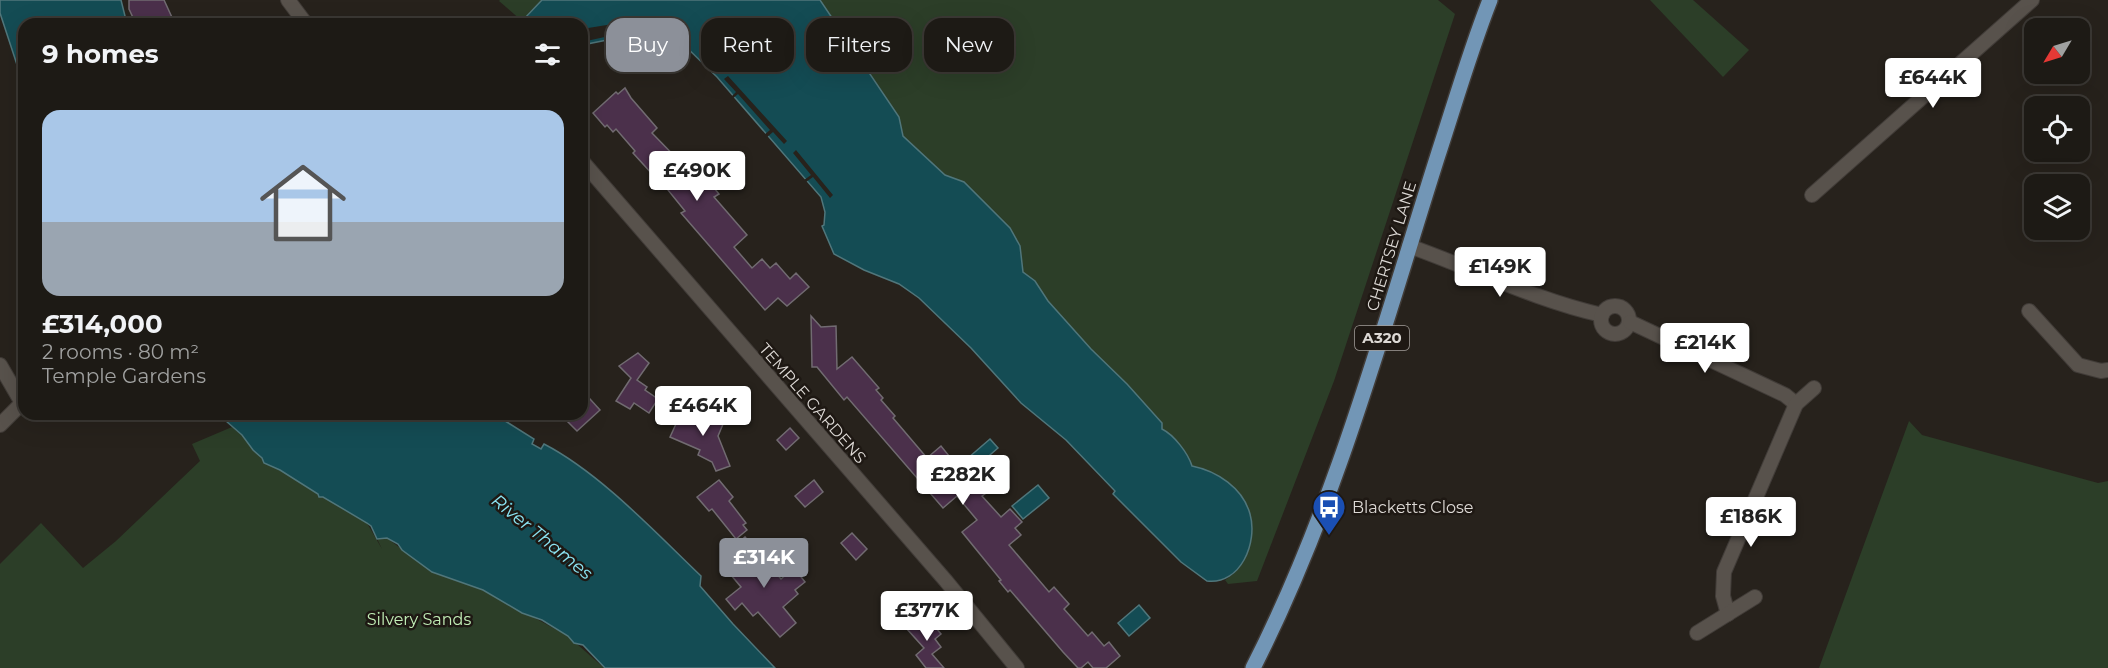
<!DOCTYPE html>
<html lang="en">
<head>
<meta charset="utf-8">
<style>
  body { margin:0; font-family:Montserrat,sans-serif; background:#2a2722; color:#f1f3f6; height:100vh; display:flex; flex-direction:column; font-size:22px; white-space:nowrap }
  * { box-sizing:border-box; margin:0 }
  p { font-size:20px; color:#a0a1a0 }
  .icon { flex:none; width:33px; height:33px; fill:none; stroke:currentColor; stroke-width:2; stroke-linecap:round; stroke-linejoin:round }
  .map { position:relative; flex:1; overflow:hidden }
  .details { position:absolute; left:18px; top:18px; width:570px; height:402px; display:flex; flex-direction:column; background:#1d1a15; border-radius:18px; box-shadow:0 6px 24px #0002,0 0 0 2px #3b3834 }
  .details>* { flex:none }
  .banner { position:absolute; left:606px; top:18px; width:570px; height:54px; display:flex; gap:12px }
  .needle { width:39px; rotate:232deg }
  .tools { position:absolute; left:2024px; top:18px; display:grid; gap:12px }
  .tools a { display:grid; place-items:center; width:66px; height:66px; border-radius:12px; background:#1d1a15; box-shadow:0 6px 24px #0002,0 0 0 2px #3b3834; font-size:30px }
  .price { position:absolute; translate:-50% -51px; padding:0 14px; border-radius:6px; background:#fff; color:#222; font-size:20px; line-height:39px; filter:drop-shadow(0 2px 3px #0008) }
  .price::after { content:''; position:absolute; left:50%; top:36px; width:18px; height:14px; margin-left:-9px; background:inherit; clip-path:polygon(0 0,100% 0,50% 100%) }
  .price.active { background:#8c9099; color:#fff }
  ul { padding:0; list-style:none }
  li { display:grid; align-content:center; gap:12px; height:318px; padding:0 24px }
  li+li { border-top:2px solid #3b3834 }
  li span { display:grid; place-items:center; height:186px; border-radius:18px; color:#555 }
  li>.icon { margin-inline-start:auto }
  span .icon { width:108px; height:108px; fill:#fffc; stroke-width:1 }
  li b { font-size:26px }
  h2 { display:flex; justify-content:space-between; align-items:center; height:72px; padding:0 24px; font-size:26px }
  .pill { padding:0 21px; border-radius:18px; background:#1d1a15; box-shadow:0 6px 24px #0002,0 0 0 2px #3b3834; font-size:21px; line-height:54px }
  .pill.active { background:#8c9099; color:#fff }
  .map>svg:first-child { display:block }
  .green { fill:#2c3e28 }
  .water { fill:#144c54; stroke:#50767b; stroke-width:1.5 }
  .pier { fill:#27221c }
  .building { fill:#4b304b; stroke:#716b71; stroke-width:1.5 }
  .lines { fill:none; stroke-linecap:round; stroke-linejoin:round }
  .minor-casing { stroke:#413c38; stroke-width:16 }
  .primary-casing { stroke:#413c38; stroke-width:18 }
  .minor { stroke:#58524c; stroke-width:14 }
  .primary { stroke:#7296b6; stroke-width:15 }
  .labels { text-anchor:middle; stroke-width:5; stroke-linejoin:round; paint-order:stroke }
  .shield { fill:#1e1813; stroke:#a49f9b; stroke-width:1.5 }
  .shield-label { font-size:15px; font-weight:bold; fill:#ddd9d5 }
  .street-label { font-size:16px; fill:#ddd9d5; stroke:#1e1813 }
  .poi-label { font-size:16px; fill:#ddd9d5; stroke:#1e1813; text-anchor:start }
  .park-label { font-size:16px; fill:#c2efb7; stroke:#1e1813 }
  .water-label { font-size:18px; font-style:italic; fill:#8be4f3; stroke:#1e1813 }
</style>
</head>
<body>
<div class="map">
<svg width="2108" height="668" viewBox="0 0 2108 668">
  <rect width="100%" height="100%" fill="#27221c"/>
  <g class="green">
    <path d="M500,0H542L522,21L499,1Z"/>
    <path d="M820,0H1438L1455,14L1334,381L1257,581L1228,584L1225,580C1237,573 1241,565 1247,552L1202,468L1192,466L1127,384L1091,349L1048,301L1035,281L1023,272L1020,246L964,182L945,175L903,136L899,117Z"/>
    <path d="M1650,0H1693L1749,50L1723,77Z"/>
    <path d="M1909,421L1922,435L2098,483L2108,481V668H1819Z"/>
    <path d="M232,427L367,523L382,549L371,526L432,572L483,590L568,636L604,668H0V564L41,523L83,568L116,541L200,461L192,444Z"/>
  </g>
  <g class="water">
    <path d="M0,0H121L127,24H24V86L0,13Z"/>
    <path d="M542,0H820L899,117L903,136L945,175L964,182L1010,228L1020,246L1023,272L1035,281L1048,301L1091,349L1127,384L1162,423V429C1174,435 1188,453 1192,466C1217,471 1243,488 1250,514C1258,542 1241,585 1207,581L1181,562L1113,494L1115,491L1066,440L1021,403L971,348L919,298L899,284L864,270L834,254L822,226L824,225L825,212L821,197L717,77L682,43L671,38L666,32H647L582,45V24H524L522,21Z"/>
    <path d="M218,414H494L534,439L532,444L541,449L544,444C600,473 655,532 701,576L700,586L733,624L775,668H605L583,645L574,643L568,636L542,620L522,613L483,590L432,572L402,550L398,544L387,538L377,539L371,526L367,523L323,497H319L318,494L280,470L264,463L262,458L253,450L242,435Z"/>
    <path d="M990,439L998,448L976,467L968,458Z"/>
    <path d="M1038,485L1049,498L1023,519L1012,506Z"/>
    <path d="M1139,605L1150,618L1129,636L1118,623Z"/>
  </g>
  <g class="pier">
    <path d="M650,18V27L582,42V29Z"/>
    <path d="M728,76L787,141L784,144L773,132L766,138L764,135L770,130L738,94L732,99L731,97L736,92L724,79Z"/>
    <path d="M796,150L833,195L830,198L813,177L806,182L804,180L811,175L793,153Z"/>
  </g>
  <g class="building">
    <path d="M129,0H164L175,24H136L129,9Z"/>
    <path d="M625,88L631,98L657,128L652,133L688,170L695,165L719,194L714,197L747,235L734,247L752,268L762,259L770,268L776,263L790,279L796,273L809,287L787,306L778,298L765,310L681,213L685,211L664,185L663,186L633,153L635,151L616,129L613,132L607,125L605,127L593,113L616,92L618,94Z"/>
    <path d="M811,316L821,327L836,326L837,369L852,357L879,388L876,390L883,398L881,400L895,416L893,418L927,458L941,446L953,461L955,459L961,467L966,463L989,491L982,496L1001,517L1010,509L1022,522L1015,528L1021,535L1009,545L1049,592L1054,587L1069,604L1064,609L1088,636L1092,632L1104,646L1109,642L1120,656L1106,668H1093L1088,662L1081,668H1078L1063,652L1010,590L1008,592L999,581L1001,580L962,532L977,520L957,496L943,508L847,397L844,400L817,367H812Z"/>
    <path d="M638,353L649,363L637,380L647,387L645,390L658,399L649,413L634,403L630,409L616,401L631,378L619,366Z"/>
    <path d="M590,399L600,410L577,431L560,414H582V406Z"/>
    <path d="M712,410L726,417L718,436L730,466L716,471L712,462L698,455L700,450L670,437L681,413L698,421L700,416L708,420Z"/>
    <path d="M790,428L799,438L786,450L777,440Z"/>
    <path d="M719,480L733,497L729,501L746,523L743,525L747,530L736,539L712,509L709,511L697,497Z"/>
    <path d="M814,480L823,492L805,507L795,496Z"/>
    <path d="M852,533L867,549L856,560L841,543Z"/>
    <path d="M745,537L781,579L794,568L805,582L795,590L798,594L783,607L796,623L780,637L758,612L753,616L742,603L735,610L726,599L741,587L731,575L746,562L733,547Z"/>
    <path d="M925,615L941,634L935,639L941,647L932,654L944,668H926L916,655L924,648L907,629Z"/>
  </g>
  <g class="lines">
    <defs>
      <g id="minor">
        <path d="M288,0L306,24"/>
        <path d="M582,161L946,581L1017,668"/>
        <path d="M1812,195L2032,0"/>
        <path d="M1409,246C1474,269 1535,300 1602,315"/>
        <circle cx="1615" cy="320" r="14"/>
        <path d="M2029,311L2078,365L2101,371L2108,370"/>
        <path d="M1630,322L1785,395L1796,404"/>
        <path d="M0,365L22,403"/>
        <path d="M0,425L24,401"/>
        <path d="M1728,614L1723,596L1724,572L1796,404L1814,388"/>
        <path d="M1697,633L1755,597"/>
      </g>
      <path id="primary" d="M1253,668C1336,505 1383,328 1438,155C1455,103 1470,51 1490,0"/>
    </defs>
    <use href="#minor" class="minor-casing"/>
    <use href="#primary" class="primary-casing"/>
    <use href="#minor" class="minor"/>
    <use href="#primary" class="primary"/>
  </g>
  <defs>
    <symbol id="bus-pin" viewBox="-11 -11 22 30"><path d="M0 17L-7.5 6A9.5 9.5 0 1 1 7.5 6Z" fill="#1a4fb4" stroke="#1e1813"/><path d="M-5-6H5V4H4V6H2V4H-2V6H-4V4H-5ZM-3.5-4V0h7V-4ZM-3.5 1.2v1.5H-2V1.2ZM2 1.2v1.5H3.5V1.2Z" fill="#fff"/></symbol>
  </defs>
  <g fill-rule="evenodd">
    <use href="#bus-pin" x="1310" y="488" width="38" height="52"/>
  </g>
  <g class="labels">
    <rect class="shield" x="1355" y="326" width="54" height="24" rx="4.5"/>
    <g class="shield-label">
      <text x="1382" y="343">A320</text>
    </g>
    <g class="street-label">
      <text transform="translate(1391 246) rotate(-73)" y="6">CHERTSEY LANE</text>
      <text transform="translate(813 403) rotate(49)" y="6">TEMPLE GARDENS</text>
    </g>
    <g class="poi-label">
      <text x="1352" y="513">Blacketts Close</text>
    </g>
    <g class="park-label">
      <text x="419" y="625">Silvery Sands</text>
    </g>
    <g class="water-label">
      <text transform="translate(542 537) rotate(39)" y="6">River Thames</text>
    </g>
  </g>
</svg>
<div class="tools">
<a><svg class="needle" viewBox="-14 -14 28 28"><path d="M0-13l5 13h-10z" fill="#e53935"/><path d="M0 13l5-13h-10z" fill="#a0a1a0"/></svg></a>
<a><svg class="icon" aria-label="locate" viewBox="0 0 24 24"><circle cx="12" cy="12" r="6"/><path d="M12 2v4M12 18v4M2 12h4M18 12h4"/></svg></a>
<a><svg class="icon" aria-label="layers" viewBox="0 0 24 24"><path d="M12 4l9 5-9 5-9-5zM3 14l9 5 9-5"/></svg></a>
</div>
<b class="price" style="left:1933px;top:109px">£644K</b>
<b class="price" style="left:697px;top:202px">£490K</b>
<b class="price" style="left:1500px;top:298px">£149K</b>
<b class="price" style="left:1705px;top:374px">£214K</b>
<b class="price" style="left:703px;top:437px">£464K</b>
<b class="price" style="left:963px;top:506px">£282K</b>
<b class="price" style="left:1751px;top:548px">£186K</b>
<b class="price active" style="left:764px;top:589px">£314K</b>
<b class="price" style="left:927px;top:642px">£377K</b>
<div class="banner">
<a class="pill active">Buy</a>
<a class="pill">Rent</a>
<a class="pill">Filters</a>
<a class="pill">New</a>
</div>
<section class="details">
<h2>9 homes<svg class="icon" aria-label="filters" viewBox="0 0 24 24"><path d="M4 7h16M4 17h16"/><circle cx="9" cy="7" r="2"/><circle cx="15" cy="17" r="2"/></svg></h2>
<ul>
<li><span style="background:linear-gradient(#a9c7e8 60%,#9aa5b1 0)"><svg class="icon" aria-label="home" viewBox="0 0 24 24"><path d="M3 11l9-7 9 7M6 9v11h12V9"/></svg></span><div><b>£314,000</b><p>2 rooms · 80 m²</p><p>Temple Gardens</p></div></li>
</ul>
</section>
</div>
</body>
</html>
